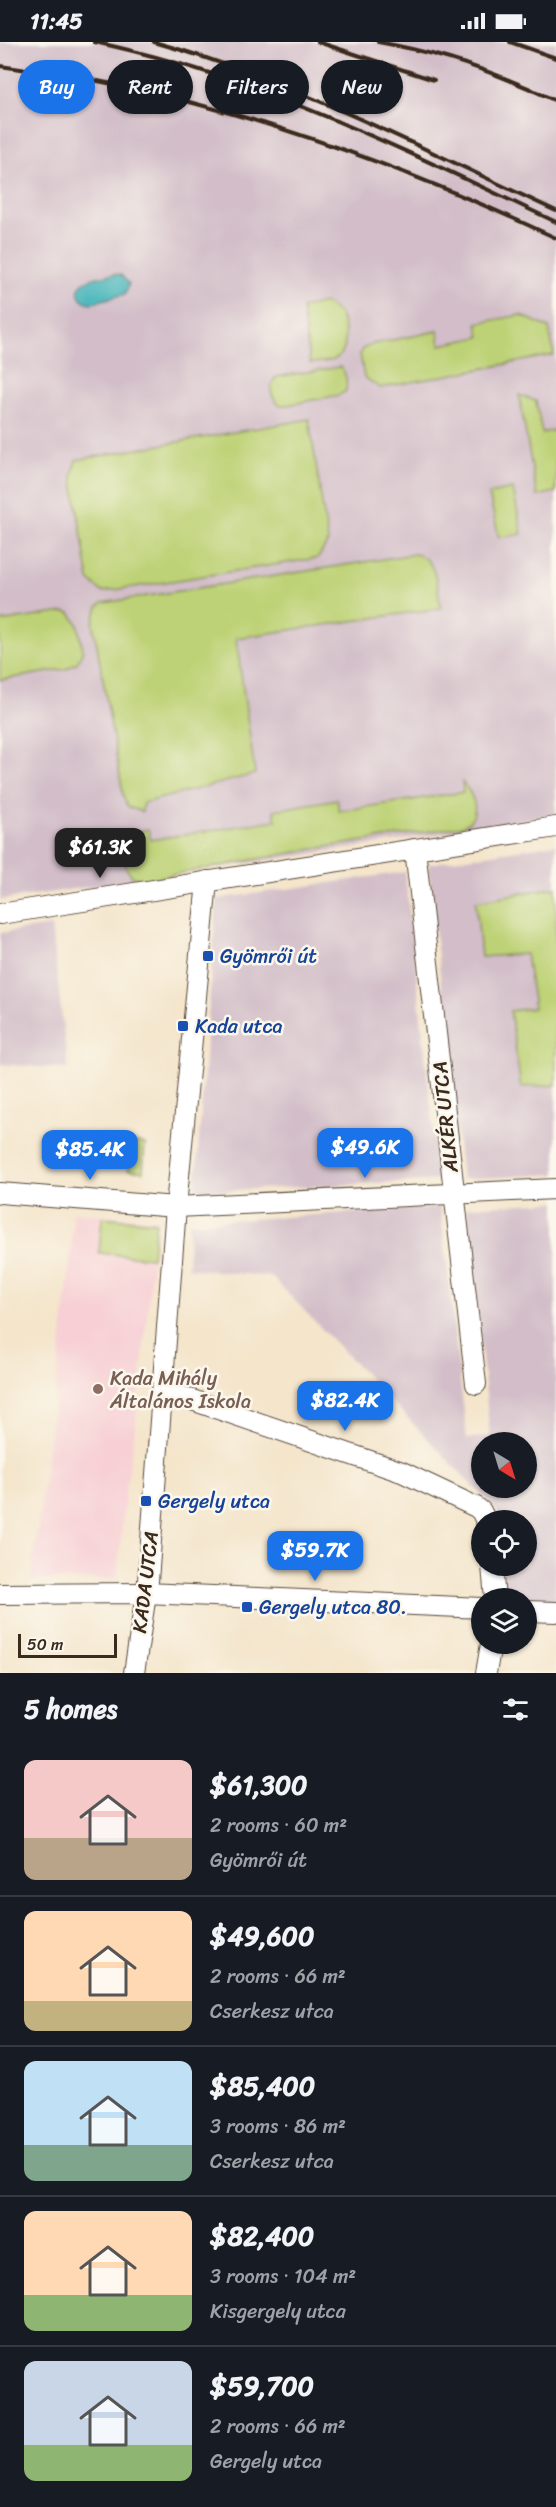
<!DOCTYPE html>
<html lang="en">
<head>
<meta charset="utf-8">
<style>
  body { margin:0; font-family:Sriracha,sans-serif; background:#242831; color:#f1f3f6; height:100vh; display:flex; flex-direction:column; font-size:22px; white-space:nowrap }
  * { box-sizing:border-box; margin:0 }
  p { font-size:20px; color:#9ea1a6 }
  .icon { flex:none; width:33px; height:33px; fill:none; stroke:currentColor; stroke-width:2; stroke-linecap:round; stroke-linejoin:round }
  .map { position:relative; height:1631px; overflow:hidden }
  .details { display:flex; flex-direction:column; background:#171b24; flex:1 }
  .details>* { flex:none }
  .hud { position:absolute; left:18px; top:18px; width:520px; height:54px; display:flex; gap:12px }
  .needle { width:39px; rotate:142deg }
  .fabs { position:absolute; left:471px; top:1390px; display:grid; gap:12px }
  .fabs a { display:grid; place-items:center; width:66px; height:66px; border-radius:50%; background:#171b24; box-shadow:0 2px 4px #0004; font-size:30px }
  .scale { position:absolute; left:18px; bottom:15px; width:99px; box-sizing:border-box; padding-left:6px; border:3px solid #3b2a1e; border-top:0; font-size:16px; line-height:21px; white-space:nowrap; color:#3b2a1e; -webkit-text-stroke:4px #fbf7ec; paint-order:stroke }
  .price { position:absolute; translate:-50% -51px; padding:0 14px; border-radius:12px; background:#1a73e8; color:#fff; font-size:20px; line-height:39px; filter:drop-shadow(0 2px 3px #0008) }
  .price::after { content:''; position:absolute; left:50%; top:36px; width:18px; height:14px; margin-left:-9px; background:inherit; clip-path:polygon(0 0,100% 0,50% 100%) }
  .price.selected { background:#222; color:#fff }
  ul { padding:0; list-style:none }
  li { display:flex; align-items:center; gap:18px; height:150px; padding:0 24px }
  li+li { border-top:2px solid #363941 }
  li span { display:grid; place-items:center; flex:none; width:168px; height:120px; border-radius:12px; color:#555 }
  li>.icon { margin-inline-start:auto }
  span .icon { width:72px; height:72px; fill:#fffc; stroke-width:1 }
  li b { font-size:26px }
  h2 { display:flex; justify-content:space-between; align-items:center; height:72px; padding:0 24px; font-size:26px }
  .pill { padding:0 21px; border-radius:27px; background:#171b24; box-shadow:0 2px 4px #0004; font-size:21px; line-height:54px }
  .pill.selected { background:#1a73e8; color:#fff }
  .status { display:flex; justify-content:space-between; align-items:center; height:42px; padding:0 30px; background:#171b24; direction:ltr }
  .status svg { height:16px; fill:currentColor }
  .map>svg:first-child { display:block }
  .built { fill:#f7cfd4 }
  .industrial { fill:#d2bdc8; fill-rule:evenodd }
  .green { fill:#bdd276; stroke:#7c7e4a; stroke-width:1.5 }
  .water { fill:#43b3b9; stroke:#3f6e6c; stroke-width:1.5 }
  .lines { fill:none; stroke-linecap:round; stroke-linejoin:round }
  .minor-casing { stroke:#574638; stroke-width:22 }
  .minor { stroke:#fff; stroke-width:20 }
  .rail { stroke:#3b2a1e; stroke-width:4 }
  .transit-dot { fill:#1a4fb4; stroke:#fbf7ec; stroke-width:2 }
  .education-dot { fill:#8d6e63; stroke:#fbf7ec; stroke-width:2 }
  .labels { text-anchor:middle; stroke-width:5; stroke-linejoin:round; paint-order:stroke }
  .transit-label { font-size:20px; fill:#164399; stroke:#fbf7ec; text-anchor:start }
  .street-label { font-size:20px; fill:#3b2a1e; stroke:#fbf7ec }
  .education-label { font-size:20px; fill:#785e54; stroke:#fbf7ec; text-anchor:start }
</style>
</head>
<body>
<div class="status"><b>11:45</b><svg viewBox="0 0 49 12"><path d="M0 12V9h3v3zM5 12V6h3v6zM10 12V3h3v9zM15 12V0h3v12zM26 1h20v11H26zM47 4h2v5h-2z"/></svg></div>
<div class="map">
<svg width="556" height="1631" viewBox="0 0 556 1631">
  <rect width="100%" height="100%" fill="#fbf7ec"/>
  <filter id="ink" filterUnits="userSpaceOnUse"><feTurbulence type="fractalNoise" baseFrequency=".0167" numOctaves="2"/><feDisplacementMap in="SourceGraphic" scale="12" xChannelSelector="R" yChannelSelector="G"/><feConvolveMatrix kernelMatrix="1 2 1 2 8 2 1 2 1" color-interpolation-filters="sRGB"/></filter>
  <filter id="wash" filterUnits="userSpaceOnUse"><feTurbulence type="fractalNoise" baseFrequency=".008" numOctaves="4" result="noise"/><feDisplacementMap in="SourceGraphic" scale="24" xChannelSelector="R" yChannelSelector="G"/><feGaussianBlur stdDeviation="1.35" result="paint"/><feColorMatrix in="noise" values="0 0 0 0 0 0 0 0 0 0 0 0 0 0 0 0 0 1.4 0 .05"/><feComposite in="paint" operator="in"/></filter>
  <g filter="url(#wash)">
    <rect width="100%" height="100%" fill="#f4e5cb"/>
    <path class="built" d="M73,1170L157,1178L136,1380L125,1452L117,1537L31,1538L60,1314L71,1210Z"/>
    <g class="industrial">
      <path d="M0,0H556V772L386,801L0,858Z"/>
      <path d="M556,802V1132L462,1137L428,822Z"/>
      <path d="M405,830L439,1138L195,1150L217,857Z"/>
      <path d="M51,884L68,1027L0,1022V891Z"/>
      <path d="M556,1160V1561L504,1557L502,1524H526V1479H498L497,1469L272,1235L188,1226L189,1181L440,1165L467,1397L490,1394L467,1165ZM482,1401H526V1446H482Z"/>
    </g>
    <g class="green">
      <path d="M325,261C330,265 336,267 340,273C344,282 348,303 342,311C336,321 321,320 310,321L302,266Z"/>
      <path d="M521,273L549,286L554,313L380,346L364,335L360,312L362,307L373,302L438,289L440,303L480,295L477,281Z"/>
      <path d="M340,325C347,332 347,339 346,349L339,353L287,363H279C270,353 268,346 276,335Z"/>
      <path d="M519,353L536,359L542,391L556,388V450L537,454Z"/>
      <path d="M309,377L328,500L318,516L102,550L89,538L72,433L76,418Z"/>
      <path d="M513,447L522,492L499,496L489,452Z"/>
      <path d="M415,512C438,516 437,547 441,566L236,596L255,732L143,761L142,770L128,765L124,757L93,581L98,565L103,561Z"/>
      <path d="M64,570L70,571L78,582L83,608L77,621L66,627L0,638V580Z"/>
      <path d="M462,740C475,754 482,774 463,784L313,807L145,838L133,835L126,826L124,799L133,791L148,787L151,798L276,778L274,768L337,757L339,769L463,750Z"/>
      <path d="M556,845V1043L521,1045L510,969L534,966L526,912L481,915L476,859Z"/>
      <path d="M123,1099L145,1102L143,1130L128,1128L127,1110Z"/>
      <path d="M102,1175L156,1180L152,1216L99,1211Z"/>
    </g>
    <path class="water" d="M115,232L121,233L129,242L125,252L91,261C86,260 81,258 79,253C74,236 105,234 115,232Z"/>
  </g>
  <g filter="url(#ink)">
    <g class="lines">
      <defs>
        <g id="minor">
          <path d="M415,807L476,1342"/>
          <path d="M0,872L556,785"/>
          <path d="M0,1151L176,1165L556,1147"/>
          <path d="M163,1348L402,1430L476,1465L481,1469L486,1479"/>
          <path d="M492,1524L495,1557"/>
          <path d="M0,1552L146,1551L482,1566"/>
          <path d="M526,1569L556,1570"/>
          <path d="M134,1631L148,1539L176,1165L207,839"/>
          <path d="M486,1631L491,1602"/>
        </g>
      </defs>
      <use href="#minor" class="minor-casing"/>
      <use href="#minor" class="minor"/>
      <g class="rail">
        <path d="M94,0C261,35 403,108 556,180"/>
        <path d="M154,0C294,39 425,108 556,169"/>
        <path d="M318,0L434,38"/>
        <path d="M378,0C440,11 499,31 556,59"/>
        <path d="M510,0L556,16"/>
        <path d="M0,24C38,30 76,34 113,42C266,74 414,129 556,196"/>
      </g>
    </g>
  </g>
  <g class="transit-dot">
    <rect x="202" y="908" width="12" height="12" rx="3"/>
    <rect x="177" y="978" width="12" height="12" rx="3"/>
    <rect x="140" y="1453" width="12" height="12" rx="3"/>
    <rect x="241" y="1559" width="12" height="12" rx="3"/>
  </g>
  <circle class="education-dot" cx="98" cy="1347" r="6"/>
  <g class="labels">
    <g class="transit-label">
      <text x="220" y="921">Gyömrői út</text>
      <text x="195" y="991">Kada utca</text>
      <text x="158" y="1466">Gergely utca</text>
      <text x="259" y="1572">Gergely utca 80.</text>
    </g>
    <g class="street-label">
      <text transform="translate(445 1075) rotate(-96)" y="7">ALKÉR UTCA</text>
      <text transform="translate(145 1540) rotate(-83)" y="7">KADA UTCA</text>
    </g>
    <g class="education-label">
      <text x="110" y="1343">Kada Mihály<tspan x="110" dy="23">Általános Iskola</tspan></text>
    </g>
  </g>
</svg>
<div class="fabs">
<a><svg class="needle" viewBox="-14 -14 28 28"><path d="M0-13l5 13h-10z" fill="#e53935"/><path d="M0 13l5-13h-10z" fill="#9ea1a6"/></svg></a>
<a><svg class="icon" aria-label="locate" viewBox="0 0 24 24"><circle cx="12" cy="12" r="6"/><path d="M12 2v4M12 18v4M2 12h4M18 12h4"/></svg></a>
<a><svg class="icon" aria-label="layers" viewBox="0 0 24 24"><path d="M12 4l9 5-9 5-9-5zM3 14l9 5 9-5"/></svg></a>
</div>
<div class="scale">50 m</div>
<b class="price selected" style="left:100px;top:837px">$61.3K</b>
<b class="price" style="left:365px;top:1137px">$49.6K</b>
<b class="price" style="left:90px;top:1139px">$85.4K</b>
<b class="price" style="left:345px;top:1390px">$82.4K</b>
<b class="price" style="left:315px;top:1540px">$59.7K</b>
<div class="hud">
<a class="pill selected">Buy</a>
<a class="pill">Rent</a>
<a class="pill">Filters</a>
<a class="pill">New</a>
</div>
</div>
<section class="details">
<h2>5 homes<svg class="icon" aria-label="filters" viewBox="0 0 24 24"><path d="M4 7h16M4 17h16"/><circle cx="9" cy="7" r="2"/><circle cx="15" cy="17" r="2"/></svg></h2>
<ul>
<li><span style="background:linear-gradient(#f6c9c9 65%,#b9a48a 0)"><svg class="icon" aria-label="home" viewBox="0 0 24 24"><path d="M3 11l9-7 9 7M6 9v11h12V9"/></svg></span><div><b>$61,300</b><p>2 rooms · 60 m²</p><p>Gyömrői út</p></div></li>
<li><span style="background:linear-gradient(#ffd9b3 75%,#c2b280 0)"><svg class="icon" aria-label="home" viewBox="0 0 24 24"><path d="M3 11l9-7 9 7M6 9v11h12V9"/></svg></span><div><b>$49,600</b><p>2 rooms · 66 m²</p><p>Cserkesz utca</p></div></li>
<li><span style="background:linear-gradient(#bfe0f5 70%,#7fa58c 0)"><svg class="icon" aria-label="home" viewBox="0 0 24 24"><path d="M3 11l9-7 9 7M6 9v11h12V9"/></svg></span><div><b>$85,400</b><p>3 rooms · 86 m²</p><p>Cserkesz utca</p></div></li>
<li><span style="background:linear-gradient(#ffd9b3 70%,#8fb573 0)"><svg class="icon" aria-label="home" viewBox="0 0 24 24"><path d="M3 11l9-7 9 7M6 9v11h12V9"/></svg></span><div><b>$82,400</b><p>3 rooms · 104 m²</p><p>Kisgergely utca</p></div></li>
<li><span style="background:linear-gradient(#c9d6e8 70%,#8fb573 0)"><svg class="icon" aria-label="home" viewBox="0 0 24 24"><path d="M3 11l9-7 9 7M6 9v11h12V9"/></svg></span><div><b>$59,700</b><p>2 rooms · 66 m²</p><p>Gergely utca</p></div></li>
</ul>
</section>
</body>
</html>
